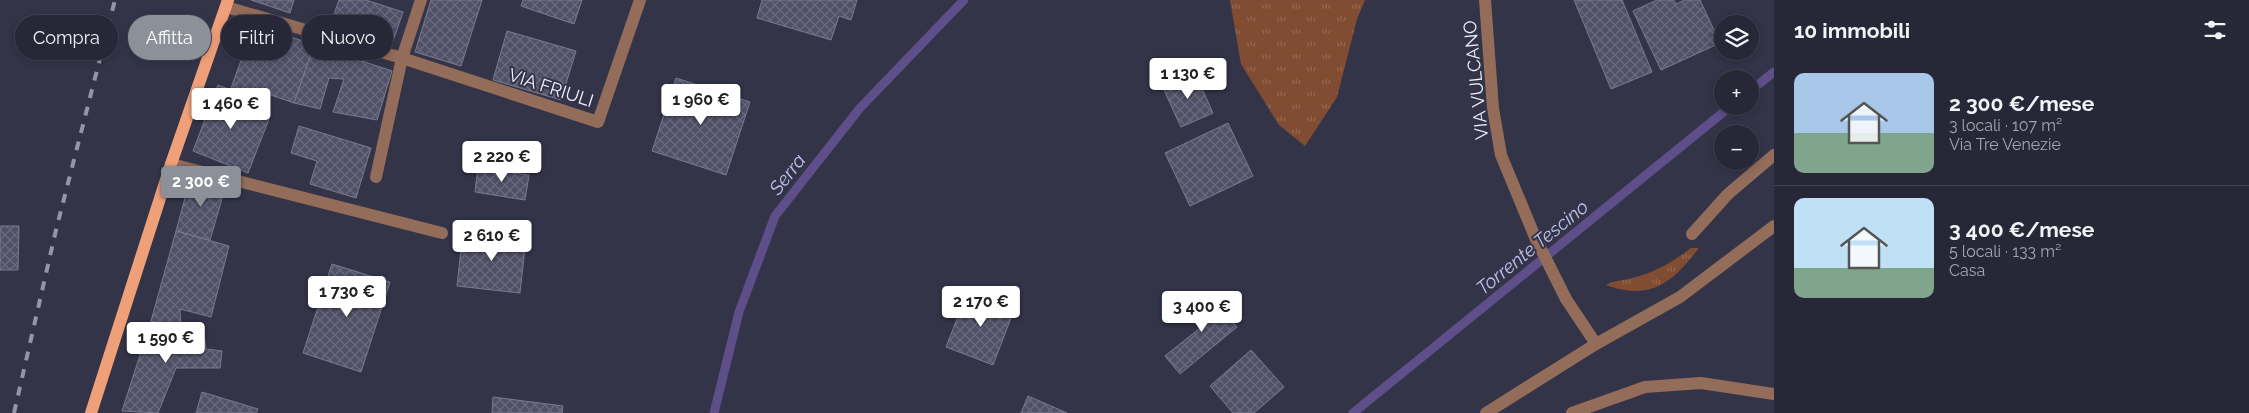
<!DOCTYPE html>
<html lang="it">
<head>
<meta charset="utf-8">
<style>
  body { margin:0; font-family:Raleway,sans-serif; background:#333342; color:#f1f3f6; height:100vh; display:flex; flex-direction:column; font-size:19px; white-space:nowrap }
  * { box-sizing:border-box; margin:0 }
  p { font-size:16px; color:#a4a5ad }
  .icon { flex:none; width:28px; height:28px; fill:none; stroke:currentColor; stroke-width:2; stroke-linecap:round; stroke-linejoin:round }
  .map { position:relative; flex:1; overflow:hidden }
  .panel { display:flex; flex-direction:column; background:#272737; width:475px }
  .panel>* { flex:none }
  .top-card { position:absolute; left:15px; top:15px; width:475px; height:45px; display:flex; gap:10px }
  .fabs { position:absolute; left:1714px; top:15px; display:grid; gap:10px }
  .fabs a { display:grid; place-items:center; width:45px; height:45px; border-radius:50%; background:#272737; box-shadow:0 2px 8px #0003,0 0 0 1px #434452; font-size:25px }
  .price { position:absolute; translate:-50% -42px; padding:0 11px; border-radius:5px; background:#fff; color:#222; font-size:16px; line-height:32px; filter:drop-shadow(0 1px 2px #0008) }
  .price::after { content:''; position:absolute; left:50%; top:30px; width:15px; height:11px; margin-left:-8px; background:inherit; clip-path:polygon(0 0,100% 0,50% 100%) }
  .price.active { background:#8c9099; color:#fff }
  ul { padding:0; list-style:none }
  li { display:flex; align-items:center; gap:15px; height:125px; padding:0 20px }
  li+li { border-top:1px solid #434452 }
  li span { display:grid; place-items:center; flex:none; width:140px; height:100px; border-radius:10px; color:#555 }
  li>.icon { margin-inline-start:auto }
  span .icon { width:60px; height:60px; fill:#fffc; stroke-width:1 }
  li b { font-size:21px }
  h2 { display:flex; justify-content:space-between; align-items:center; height:60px; padding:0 20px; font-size:21px }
  .pill { padding:0 18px; border-radius:22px; background:#272737; box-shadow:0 2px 8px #0003,0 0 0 1px #434452; font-size:18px; line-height:45px }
  .pill.active { background:#8c9099; color:#fff }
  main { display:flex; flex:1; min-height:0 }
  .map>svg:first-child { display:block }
  .grass { fill:url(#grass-tufts) }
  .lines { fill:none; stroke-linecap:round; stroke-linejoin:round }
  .stream { stroke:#5e4e8a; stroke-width:9 }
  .building { fill:url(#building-cross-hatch); stroke:#797992 }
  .service { stroke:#936c5a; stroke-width:12 }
  .minor { stroke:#936c5a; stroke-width:12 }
  .tertiary { stroke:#936c5a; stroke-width:12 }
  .primary { stroke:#efa079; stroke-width:12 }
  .rail { stroke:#9595a7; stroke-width:4; stroke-dasharray:9 9; stroke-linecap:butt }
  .labels { text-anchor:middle; stroke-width:4; stroke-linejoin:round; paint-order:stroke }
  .street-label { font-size:18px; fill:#f0f0fe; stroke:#343449 }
  .water-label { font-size:19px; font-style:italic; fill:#c0c0ed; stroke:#343449 }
</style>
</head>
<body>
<main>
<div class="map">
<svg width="1774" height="413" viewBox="0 0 1774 413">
  <defs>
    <pattern id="grass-tufts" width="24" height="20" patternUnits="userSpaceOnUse" patternTransform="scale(1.25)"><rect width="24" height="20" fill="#814d32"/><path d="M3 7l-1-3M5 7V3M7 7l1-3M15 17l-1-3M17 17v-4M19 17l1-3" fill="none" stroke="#936751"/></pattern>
    <pattern id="building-cross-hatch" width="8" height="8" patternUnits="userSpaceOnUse" patternTransform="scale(1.25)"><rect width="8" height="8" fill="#505067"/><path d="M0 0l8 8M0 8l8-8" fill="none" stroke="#6a6a7e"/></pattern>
  </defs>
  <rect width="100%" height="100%" fill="#343449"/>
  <g class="grass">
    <path d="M1230,0H1365L1357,19L1337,97L1305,146L1279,125L1241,64Z"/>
    <path d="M1691,248H1699C1672,283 1651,301 1606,285C1613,280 1623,281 1632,278C1656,272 1671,263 1691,248Z"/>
  </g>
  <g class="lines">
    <g class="stream">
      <path d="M1750,91L1774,72"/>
      <path d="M714,413L739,312L775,216L860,108L964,0"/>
      <path d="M1353,413L1731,106"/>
    </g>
  </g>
  <g class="building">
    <path d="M251,0H294L290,13Z"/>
    <path d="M339,0H366L403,12L392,44L331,23Z"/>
    <path d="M431,0H482L461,66L415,52Z"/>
    <path d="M523,0H582L574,24L521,6Z"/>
    <path d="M762,0H857L851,20L839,16L831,40L757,18Z"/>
    <path d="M1574,0H1622L1652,72L1611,89Z"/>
    <path d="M1657,0H1674L1676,4L1685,0H1700L1720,43L1661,70L1633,11Z"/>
    <path d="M254,24L314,45L294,103L268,94L257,100L230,91Z"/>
    <path d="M507,31L576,51L561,100L493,80Z"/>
    <path d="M314,45L392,71L377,120L333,112L344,79L329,78L320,109L294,103Z"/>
    <path d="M1195,73L1213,113L1181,127L1163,88Z"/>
    <path d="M676,78L750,102L726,175L652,151Z"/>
    <path d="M218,85L257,100L252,113L269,119L248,173L193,151Z"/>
    <path d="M1228,123L1253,176L1190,206L1165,153Z"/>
    <path d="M299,126L371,148L356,198L310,184L317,161L291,153Z"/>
    <path d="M478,167L529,175L525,200L475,192Z"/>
    <path d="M191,176L226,185L210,240L176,231Z"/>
    <path d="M0,226H19L18,270H0Z"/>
    <path d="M176,231L229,246L211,317L180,309L181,329L151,321Z"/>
    <path d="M463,231L526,238L520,293L457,286Z"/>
    <path d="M332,264L390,282L361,372L303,353Z"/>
    <path d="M1209,293L1237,327L1180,374L1165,356L1200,328L1186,311Z"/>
    <path d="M966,296L989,304L992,296L1016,305L993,365L946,347Z"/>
    <path d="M151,321L204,333L206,349L222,351L220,368H176L158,413L122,411Z"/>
    <path d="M1251,350L1284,387L1254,413H1233L1210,386Z"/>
    <path d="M202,392L258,409L256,413H196Z"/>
    <path d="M1028,396L1067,413H1021Z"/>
    <path d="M493,397L563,406L562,413H492Z"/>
  </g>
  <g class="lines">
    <g class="service">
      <path d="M1692,234L1728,194L1774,155"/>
      <path d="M1572,413L1645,387L1701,383L1774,394"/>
    </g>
    <g class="minor">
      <path d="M1485,0L1493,108L1501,155L1535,237L1566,299L1596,344L1486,413"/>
      <path d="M226,7L402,58L598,122L640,0"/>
      <path d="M171,164L442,233"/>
      <path d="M376,177L402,58L421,0"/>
    </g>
    <path class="tertiary" d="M1596,344L1680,297L1774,226"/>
    <path class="primary" d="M91,413L171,164L228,0"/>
    <path class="rail" d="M14,413L56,230L115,0"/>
  </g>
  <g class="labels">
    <g class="street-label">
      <text transform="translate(1476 80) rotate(-96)" y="6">VIA VULCANO</text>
      <text transform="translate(551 88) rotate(18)" y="6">VIA FRIULI</text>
    </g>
    <g class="water-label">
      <text transform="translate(787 174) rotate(-52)" y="7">Serra</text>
      <text transform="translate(1532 247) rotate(-39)" y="7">Torrente Tescino</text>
    </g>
  </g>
</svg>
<div class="fabs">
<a><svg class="icon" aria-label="layers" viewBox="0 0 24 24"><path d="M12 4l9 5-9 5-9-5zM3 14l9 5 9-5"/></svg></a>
<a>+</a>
<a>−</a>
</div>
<b class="price" style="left:1188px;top:100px">1 130 €</b>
<b class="price" style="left:701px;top:126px">1 960 €</b>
<b class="price" style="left:231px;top:130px">1 460 €</b>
<b class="price" style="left:502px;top:183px">2 220 €</b>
<b class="price active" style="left:201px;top:208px">2 300 €</b>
<b class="price" style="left:492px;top:262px">2 610 €</b>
<b class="price" style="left:347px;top:318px">1 730 €</b>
<b class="price" style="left:981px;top:328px">2 170 €</b>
<b class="price" style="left:1202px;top:333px">3 400 €</b>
<b class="price" style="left:166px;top:364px">1 590 €</b>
<div class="top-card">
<a class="pill">Compra</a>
<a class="pill active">Affitta</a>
<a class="pill">Filtri</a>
<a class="pill">Nuovo</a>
</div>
</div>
<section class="panel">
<h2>10 immobili<svg class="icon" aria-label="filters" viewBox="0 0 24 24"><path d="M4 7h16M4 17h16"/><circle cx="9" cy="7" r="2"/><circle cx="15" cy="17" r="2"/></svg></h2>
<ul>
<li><span style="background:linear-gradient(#a9c7e8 60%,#7fa58c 0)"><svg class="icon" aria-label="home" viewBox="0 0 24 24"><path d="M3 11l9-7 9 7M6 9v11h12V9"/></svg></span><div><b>2 300 €/mese</b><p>3 locali · 107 m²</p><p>Via Tre Venezie</p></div></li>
<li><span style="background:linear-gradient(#bfe0f5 70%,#7fa58c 0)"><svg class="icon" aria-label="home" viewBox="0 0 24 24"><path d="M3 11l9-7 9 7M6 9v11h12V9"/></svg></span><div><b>3 400 €/mese</b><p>5 locali · 133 m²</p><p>Casa</p></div></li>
</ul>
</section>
</main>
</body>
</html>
